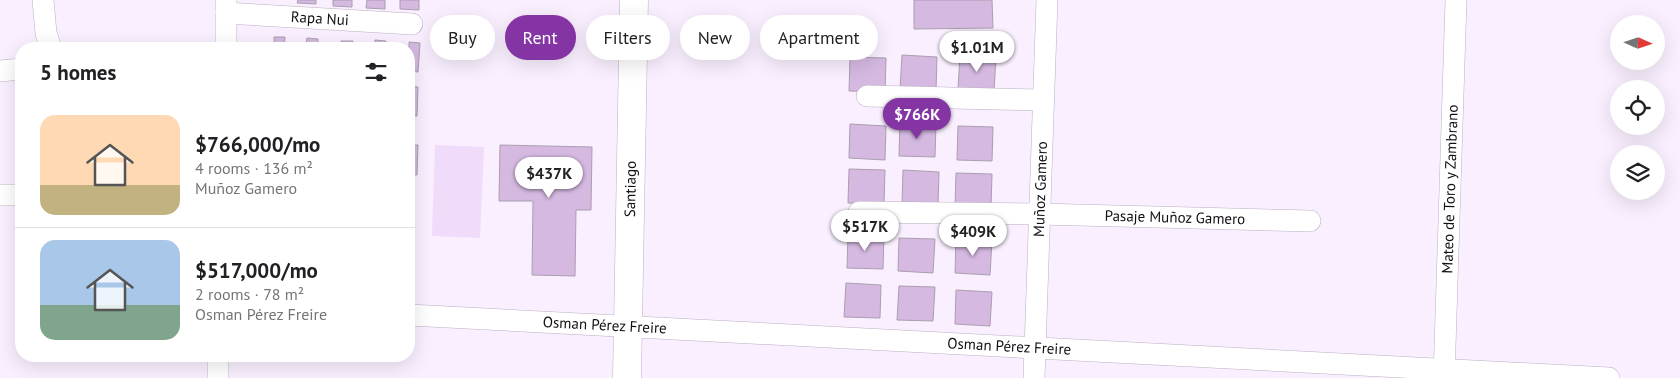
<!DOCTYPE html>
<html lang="en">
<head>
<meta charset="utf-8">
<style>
  body { margin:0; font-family:"PT Sans",sans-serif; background:#f2f2f2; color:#202124; height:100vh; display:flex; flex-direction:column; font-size:19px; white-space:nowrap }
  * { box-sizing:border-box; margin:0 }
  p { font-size:16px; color:#757577 }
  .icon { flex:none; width:28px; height:28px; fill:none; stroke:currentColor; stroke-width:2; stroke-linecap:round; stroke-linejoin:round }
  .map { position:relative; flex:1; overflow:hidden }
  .details { position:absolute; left:15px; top:42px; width:400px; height:320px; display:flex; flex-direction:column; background:#fff; border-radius:20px; box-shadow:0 5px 20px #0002 }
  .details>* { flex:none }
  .hud { position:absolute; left:430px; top:15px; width:475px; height:45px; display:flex; gap:10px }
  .needle { width:32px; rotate:93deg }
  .buttons { position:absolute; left:1610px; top:15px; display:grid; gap:10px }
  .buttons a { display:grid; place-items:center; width:55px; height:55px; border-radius:50%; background:#fff; box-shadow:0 5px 20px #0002; font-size:25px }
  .price { position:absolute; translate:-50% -42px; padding:0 11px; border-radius:18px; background:#fff; color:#222; font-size:16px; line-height:32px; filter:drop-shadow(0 1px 2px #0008) }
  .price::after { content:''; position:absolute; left:50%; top:30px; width:15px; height:11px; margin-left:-8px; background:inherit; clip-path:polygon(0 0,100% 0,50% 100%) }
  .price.on { background:#8534a4; color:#fff }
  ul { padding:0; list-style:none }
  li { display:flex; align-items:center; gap:15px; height:125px; padding:0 25px }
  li+li { border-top:1px solid #e0e0e0 }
  li span { display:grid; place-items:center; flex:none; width:140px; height:100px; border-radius:15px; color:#555 }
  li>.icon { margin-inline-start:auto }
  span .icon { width:60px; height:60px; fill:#fffc; stroke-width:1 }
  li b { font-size:21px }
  h2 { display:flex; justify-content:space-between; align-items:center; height:60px; padding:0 25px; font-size:21px }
  .chip { padding:0 18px; border-radius:22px; background:#fff; box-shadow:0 5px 20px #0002; font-size:18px; line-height:45px }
  .chip.on { background:#8534a4; color:#fff }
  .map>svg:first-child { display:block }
  .green { fill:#f1dbfb }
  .building { fill:#d5b9e1; stroke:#aa9eaf }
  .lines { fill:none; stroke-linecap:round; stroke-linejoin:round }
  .street-casing { stroke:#bcb0c2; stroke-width:22 }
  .secondary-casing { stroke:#bcb0c2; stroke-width:29 }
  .street { stroke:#fff; stroke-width:21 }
  .secondary { stroke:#fff; stroke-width:28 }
  .labels { text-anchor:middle; stroke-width:4; stroke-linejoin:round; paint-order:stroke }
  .street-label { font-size:15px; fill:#130e14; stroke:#f9effe }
</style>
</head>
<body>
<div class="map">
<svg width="1680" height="378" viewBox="0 0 1680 378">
  <rect width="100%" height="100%" fill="#f9effe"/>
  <path class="green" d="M435,145L484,147L480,238L432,236Z"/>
  <g class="building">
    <path d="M298,0H316V4L297,3Z"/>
    <path d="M333,0H352V7L333,6Z"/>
    <path d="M367,0H385V9L366,8Z"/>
    <path d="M400,0H419V10L400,9Z"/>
    <path d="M914,0H992L993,28L914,29Z"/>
    <path d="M274,37H285L284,49H265L266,43L274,44Z"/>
    <path d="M307,38L318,39V49H298V45H306Z"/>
    <path d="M375,40L386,41V49H367V47L375,48Z"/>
    <path d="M341,41H353L352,49H333V47H341Z"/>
    <path d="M409,42L420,43L418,72L409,71Z"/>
    <path d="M902,55L937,57L936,91L900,89Z"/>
    <path d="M960,55L996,57L994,91L958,89Z"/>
    <path d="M850,57L886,58L885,92L849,91Z"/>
    <path d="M409,86L418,87L417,116L409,115Z"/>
    <path d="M900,122L936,124L935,157L899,156Z"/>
    <path d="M850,124L886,126L885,160L849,158Z"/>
    <path d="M958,126L993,127L992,161L957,160Z"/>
    <path d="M409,145H418L417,175L409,174Z"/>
    <path d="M500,145L592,147L591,210H576L575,276L532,275L533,201H499Z"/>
    <path d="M849,169L885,170L884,204L848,203Z"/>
    <path d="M903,170L939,172L938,206L902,204Z"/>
    <path d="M956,173L992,174L991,208L955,207Z"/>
    <path d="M848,234L884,235L883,269L847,268Z"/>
    <path d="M899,238L935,239L933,273L898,271Z"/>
    <path d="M956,239L992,241L990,275L955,273Z"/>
    <path d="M846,283L881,285L880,318L844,317Z"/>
    <path d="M899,286L935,287L933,321L897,320Z"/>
    <path d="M956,290L992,292L990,326L955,324Z"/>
  </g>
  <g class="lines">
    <defs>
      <g id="street">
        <path d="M43,0L46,33L51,49"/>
        <path id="s1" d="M226,13L412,24"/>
        <path d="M226,49V0"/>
        <path d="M0,71L21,69"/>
        <path d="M867,96L1043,100"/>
        <path d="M0,195H21"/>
        <path id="s2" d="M859,212L1039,214L1310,221"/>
        <path id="s3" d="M409,315L1609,378"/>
        <path d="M218,378V356"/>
        <path id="s4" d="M1034,378L1047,0"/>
        <path id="s5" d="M1444,378L1456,0"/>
      </g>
      <g id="secondary">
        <path id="s6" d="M627,378L634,0"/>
      </g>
    </defs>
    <use href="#street" class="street-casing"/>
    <use href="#secondary" class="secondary-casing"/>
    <use href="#street" class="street"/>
    <use href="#secondary" class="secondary"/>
  </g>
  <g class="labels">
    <g class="street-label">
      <text dy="5" stroke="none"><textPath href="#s1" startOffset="94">Rapa Nui</textPath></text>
      <text dy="5" stroke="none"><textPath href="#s6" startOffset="189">Santiago</textPath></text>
      <text dy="5" stroke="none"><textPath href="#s4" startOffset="189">Muñoz Gamero</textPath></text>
      <text dy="5" stroke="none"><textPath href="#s5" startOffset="189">Mateo de Toro y Zambrano</textPath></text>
      <text dy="5" stroke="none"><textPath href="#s2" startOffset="316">Pasaje Muñoz Gamero</textPath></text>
      <text dy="5" stroke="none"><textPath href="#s3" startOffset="196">Osman Pérez Freire</textPath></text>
      <text dy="5" stroke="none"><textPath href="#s3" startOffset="601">Osman Pérez Freire</textPath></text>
    </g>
  </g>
</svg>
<div class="buttons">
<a><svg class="needle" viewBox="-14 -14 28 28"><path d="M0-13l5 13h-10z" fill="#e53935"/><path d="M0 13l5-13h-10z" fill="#757577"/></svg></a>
<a><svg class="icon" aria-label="locate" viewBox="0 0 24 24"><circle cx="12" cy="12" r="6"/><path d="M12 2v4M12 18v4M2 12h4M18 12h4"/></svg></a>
<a><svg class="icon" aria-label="layers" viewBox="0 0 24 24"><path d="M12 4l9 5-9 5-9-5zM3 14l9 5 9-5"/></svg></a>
</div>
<b class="price" style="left:977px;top:73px">$1.01M</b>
<b class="price on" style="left:917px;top:140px">$766K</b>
<b class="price" style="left:549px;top:199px">$437K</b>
<b class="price" style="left:865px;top:252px">$517K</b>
<b class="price" style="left:973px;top:257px">$409K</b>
<div class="hud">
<a class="chip">Buy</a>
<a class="chip on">Rent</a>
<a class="chip">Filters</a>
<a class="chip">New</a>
<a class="chip">Apartment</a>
</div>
<section class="details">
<h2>5 homes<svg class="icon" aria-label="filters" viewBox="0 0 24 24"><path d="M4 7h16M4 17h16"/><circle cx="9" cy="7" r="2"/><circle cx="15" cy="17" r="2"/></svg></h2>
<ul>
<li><span style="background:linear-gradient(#ffd9b3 70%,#c2b280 0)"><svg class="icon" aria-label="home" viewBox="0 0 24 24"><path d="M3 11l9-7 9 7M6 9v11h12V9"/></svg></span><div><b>$766,000/mo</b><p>4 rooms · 136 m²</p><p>Muñoz Gamero</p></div></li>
<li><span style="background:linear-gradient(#a9c7e8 65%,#7fa58c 0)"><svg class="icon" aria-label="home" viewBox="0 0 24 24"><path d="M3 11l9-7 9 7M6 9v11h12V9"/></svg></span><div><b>$517,000/mo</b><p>2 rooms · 78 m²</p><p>Osman Pérez Freire</p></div></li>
</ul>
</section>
</div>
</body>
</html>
